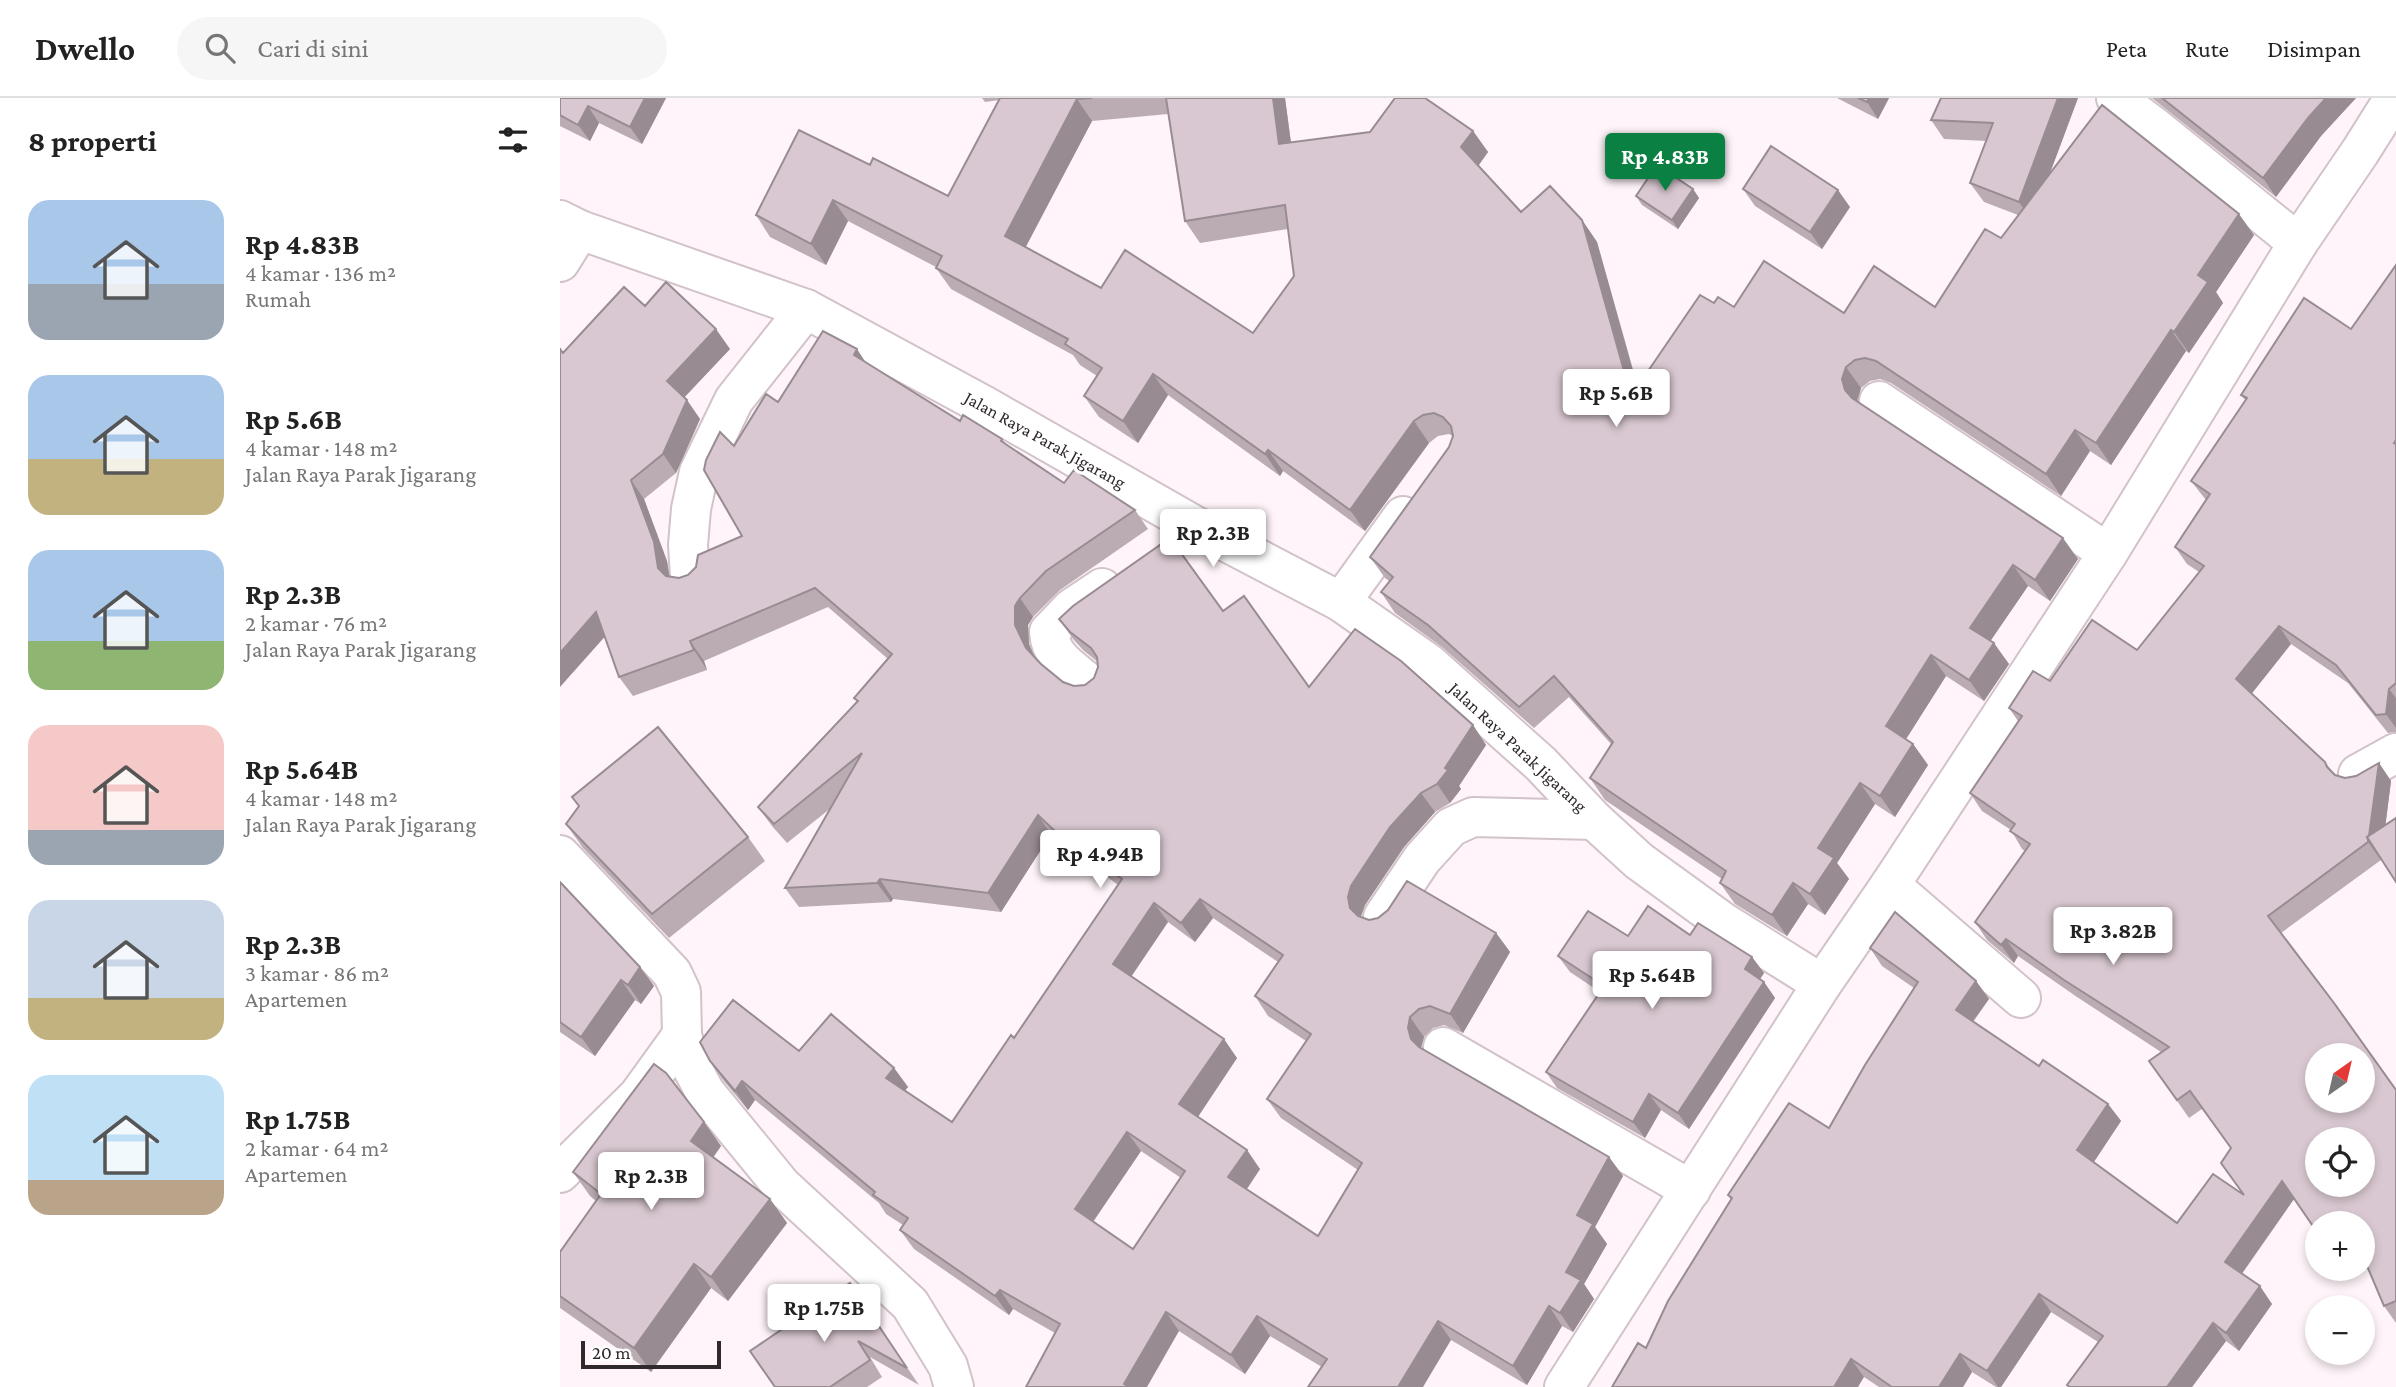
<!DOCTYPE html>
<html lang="id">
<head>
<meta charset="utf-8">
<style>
  body { margin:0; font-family:"Crimson Pro",serif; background:#f6f6f6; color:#222; height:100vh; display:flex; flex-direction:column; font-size:26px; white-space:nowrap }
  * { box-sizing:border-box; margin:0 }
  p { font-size:23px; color:#767676 }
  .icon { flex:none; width:38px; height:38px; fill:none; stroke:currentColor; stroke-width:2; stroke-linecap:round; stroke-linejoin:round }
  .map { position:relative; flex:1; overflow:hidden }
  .drawer { display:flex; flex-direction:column; background:#fff; width:560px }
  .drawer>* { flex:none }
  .needle { width:46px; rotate:34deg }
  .controls { position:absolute; left:1745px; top:945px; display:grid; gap:14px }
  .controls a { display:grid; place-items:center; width:70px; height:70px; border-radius:50%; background:#fff; box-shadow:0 4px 10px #0003; font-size:35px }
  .scale { position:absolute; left:21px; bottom:18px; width:140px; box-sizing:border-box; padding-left:7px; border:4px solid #2f292c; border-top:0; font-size:19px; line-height:24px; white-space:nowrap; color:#2f292c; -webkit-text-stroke:5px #fff; paint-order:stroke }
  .price { position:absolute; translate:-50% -60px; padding:0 16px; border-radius:7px; background:#fff; color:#222; font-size:23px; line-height:46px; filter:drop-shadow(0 2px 4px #0008) }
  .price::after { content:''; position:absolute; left:50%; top:42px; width:21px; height:16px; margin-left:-10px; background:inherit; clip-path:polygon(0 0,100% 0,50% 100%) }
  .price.active { background:#0b8043; color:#fff }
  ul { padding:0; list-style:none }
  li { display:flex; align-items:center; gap:21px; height:175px; padding:0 28px }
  li span { display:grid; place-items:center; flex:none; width:196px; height:140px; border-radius:21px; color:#555 }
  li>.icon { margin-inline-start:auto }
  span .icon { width:84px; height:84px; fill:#fffc; stroke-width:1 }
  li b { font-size:30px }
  h2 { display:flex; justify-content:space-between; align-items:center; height:84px; padding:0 28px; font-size:30px }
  header { display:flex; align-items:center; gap:42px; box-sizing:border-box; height:98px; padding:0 35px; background:#fff; border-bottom:2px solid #e0e0e0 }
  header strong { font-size:33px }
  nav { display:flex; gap:38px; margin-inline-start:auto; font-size:24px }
  .search { width:490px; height:63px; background:#f6f6f6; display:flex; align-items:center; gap:18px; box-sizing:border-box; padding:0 24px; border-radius:38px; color:#767676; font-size:26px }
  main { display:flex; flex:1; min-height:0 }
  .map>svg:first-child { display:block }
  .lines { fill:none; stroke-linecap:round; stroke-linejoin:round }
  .minor-casing { stroke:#d2c2ca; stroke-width:42 }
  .minor { stroke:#fff; stroke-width:38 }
  .wall { fill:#bbacb4; fill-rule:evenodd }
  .shaded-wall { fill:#988c92 }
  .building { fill:#d9c8d1; stroke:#988c92; stroke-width:2; fill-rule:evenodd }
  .labels { text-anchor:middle; stroke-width:7; stroke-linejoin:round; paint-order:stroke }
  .street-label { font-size:18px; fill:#2f292c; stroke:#fff }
</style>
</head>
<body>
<header>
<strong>Dwello</strong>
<div class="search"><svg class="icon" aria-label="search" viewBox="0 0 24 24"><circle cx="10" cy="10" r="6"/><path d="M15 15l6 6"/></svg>Cari di sini</div>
<nav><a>Peta</a><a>Rute</a><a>Disimpan</a></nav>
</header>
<main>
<section class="drawer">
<h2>8 properti<svg class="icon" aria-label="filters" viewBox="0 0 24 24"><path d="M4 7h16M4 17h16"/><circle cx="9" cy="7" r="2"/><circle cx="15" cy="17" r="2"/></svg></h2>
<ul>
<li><span style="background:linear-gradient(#a9c7e8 60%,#9aa5b1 0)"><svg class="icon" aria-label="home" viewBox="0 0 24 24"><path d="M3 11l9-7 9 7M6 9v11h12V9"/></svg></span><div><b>Rp 4.83B</b><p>4 kamar · 136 m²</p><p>Rumah</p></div></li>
<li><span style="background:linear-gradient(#a9c7e8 60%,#c2b280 0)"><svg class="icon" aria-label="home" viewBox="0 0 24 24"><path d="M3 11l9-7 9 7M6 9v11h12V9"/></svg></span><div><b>Rp 5.6B</b><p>4 kamar · 148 m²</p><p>Jalan Raya Parak Jigarang</p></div></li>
<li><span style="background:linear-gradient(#a9c7e8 65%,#8fb573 0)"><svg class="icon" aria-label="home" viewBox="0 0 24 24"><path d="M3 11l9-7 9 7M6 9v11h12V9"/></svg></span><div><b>Rp 2.3B</b><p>2 kamar · 76 m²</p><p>Jalan Raya Parak Jigarang</p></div></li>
<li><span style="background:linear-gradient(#f6c9c9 75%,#9aa5b1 0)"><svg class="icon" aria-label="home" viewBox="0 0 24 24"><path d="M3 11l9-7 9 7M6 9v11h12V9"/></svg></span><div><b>Rp 5.64B</b><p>4 kamar · 148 m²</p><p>Jalan Raya Parak Jigarang</p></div></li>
<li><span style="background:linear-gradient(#c9d6e8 70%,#c2b280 0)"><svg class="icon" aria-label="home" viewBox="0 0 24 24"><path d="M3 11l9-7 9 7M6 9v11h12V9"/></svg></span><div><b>Rp 2.3B</b><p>3 kamar · 86 m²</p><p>Apartemen</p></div></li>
<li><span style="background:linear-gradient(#bfe0f5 75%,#b9a48a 0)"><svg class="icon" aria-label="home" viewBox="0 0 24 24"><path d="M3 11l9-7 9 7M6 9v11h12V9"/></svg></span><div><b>Rp 1.75B</b><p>2 kamar · 64 m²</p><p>Apartemen</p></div></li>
</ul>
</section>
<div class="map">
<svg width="1836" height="1289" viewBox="0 0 1836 1289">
  <rect width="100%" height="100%" fill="#fef4f9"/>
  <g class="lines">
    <defs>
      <g id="minor">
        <path d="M1556,0L1597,31L1738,145"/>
        <path d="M0,122L20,132L246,211L425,308L632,426L781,504L868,565L981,666L1034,722L1079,763L1163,824L1262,886"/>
        <path d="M0,164L20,132"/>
        <path d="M1319,303L1548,455"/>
        <path d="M130,478L128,447L131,411L139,374L174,302L246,211"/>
        <path d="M781,504L843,418"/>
        <path d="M530,586C512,571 490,559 489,534L512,510L542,490"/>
        <path d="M1798,676L1836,655"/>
        <path d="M0,757L112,875L121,894L122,937L130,966L145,994L222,1088L350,1206L388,1268L394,1289"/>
        <path d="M1330,787L1461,900"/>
        <path d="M823,819L862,761L891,729L913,719L1034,722"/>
        <path d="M883,949L1131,1092"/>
        <path d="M0,1075L78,998L122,937"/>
        <path d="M1004,1289L1262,886L1330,787L1548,455L1738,145L1800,54L1834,0"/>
      </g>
    </defs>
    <use href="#minor" class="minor-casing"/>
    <use href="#minor" class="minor"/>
  </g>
  <g class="wall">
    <path d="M0,0H106L82,46L39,25L30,43L0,28Z"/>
    <path d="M422,0H725L731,45L913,33L928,54L918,68L961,114L1022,122L1037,144L1078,289L1154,205L1174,209L1284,215L1375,209L1441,140L1458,117L1424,104L1410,85L1427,43L1384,41L1371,22L1381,0H1518L1490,75L1694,137L1656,194L1663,205L1629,255L1626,253L1551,367L1530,353L1501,398L1331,285L1320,281L1310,283L1301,290L1298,304L1518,461L1490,503L1468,488L1430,543L1449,566L1424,603L1386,578L1346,641L1353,646L1368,667L1335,719L1315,706L1277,765L1289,781L1265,817L1248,806L1227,838L1175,806L1160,785L1162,781L1045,702L1030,680L1051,646L1009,599L974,630L882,549L835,515L821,494L829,483L825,480L810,459L889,349L893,338L889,336L878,338L869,345L805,433L723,373L720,378L608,297L578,345L539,319L524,298L537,278L520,267L513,257L391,191L376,170V169L288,123L266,167L210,139L196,117L310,67L388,98L439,2L425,4ZM608,16L625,123L640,145L728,131L734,178L693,235L541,190L465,149L532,23Z"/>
    <path d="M1277,0H1329L1318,21Z"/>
    <path d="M1592,0H1796L1761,38L1716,99Z"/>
    <path d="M1133,91L1139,100L1118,131L1082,107L1076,98Z"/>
    <path d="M1183,91L1290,109L1262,151L1195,108Z"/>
    <path d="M1836,167V634L1828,635L1788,585L1731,546L1692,595L1765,664L1775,677L1785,680L1796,678L1819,665L1831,683L1821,762L1721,835L1836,992V1225L1824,1208L1802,1125L1734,1101L1682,1176L1712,1206L1679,1253L1666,1243L1632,1289H1508L1507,1287L1538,1244L1491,1214L1441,1289H1436L1412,1274L1403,1289H1319L1304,1279L1086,1250L1171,1102L1168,1097L1269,1030L1354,890L1322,868L1310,850L1416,883L1429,901L1413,924L1479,968L1548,1006L1561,1023L1533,1064L1617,1125L1684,1097L1671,1050L1642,1011L1629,1020L1589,963L1601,954L1517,899L1458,858L1454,865L1427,842L1415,824L1465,753L1462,751L1451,732L1422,713L1410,695L1458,623L1449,610L1490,583L1577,552L1639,474L1627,466L1615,449L1646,402L1631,383L1686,303L1681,297L1791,231Z"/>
    <path d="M85,208L170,251L124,299L140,321L116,375L84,401L107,463L110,479L119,480L128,477L182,438L174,348L218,304L306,264L400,323L442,341L446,346L504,385L575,412L588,431L500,492L473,519L468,527L469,546L475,560L481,566L503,584L514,588L525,587L534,580L538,569V564L524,553L513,541L499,521L663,513L749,589L913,627L926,647L899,688L901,691L890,705L875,714L844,749L805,807L801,818V819L809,822L936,835L950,854L903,935L884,927L873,930L864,939L861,950L1049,1059L1063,1078L1035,1129L1047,1146L1024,1186L1034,1201L1013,1234L1002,1228L967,1287L891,1242L762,1269L710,1238L685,1276L619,1233L495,1235L453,1211L449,1217L354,1151L340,1132L343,1127L326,1116L319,1105L195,1002L188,1012L163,982L150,963L239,953L334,970L348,989L345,992L392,1024L454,940L558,787L513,753L511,756L491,736L441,814L333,801L331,804L239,809L225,790L271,710L227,745L212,728L198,709L297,604L294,600L328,561L268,509L144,563L147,572L73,598L59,579L3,255ZM653,820L718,864L695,898L708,918L746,943L707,1001L721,1020L798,1072L758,1138L687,1091L700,1071L638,1019L677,960L571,878L608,824L635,844ZM581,1053L621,1080L573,1151L533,1124Z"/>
    <path d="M12,699L188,739L205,763L109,840L23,750L6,726L19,708Z"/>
    <path d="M0,784L80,869L94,888L81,906L75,902L35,958L0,934Z"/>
    <path d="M1130,837L1192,859L1204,875L1200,881L1204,884L1215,900L1129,1031L1101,1012L1085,1040L997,990L986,974L1040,894L1010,874L998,858L1068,838Z"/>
    <path d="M144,1024L161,1048L153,1059L210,1101L227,1125L168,1203L151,1190L91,1274L0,1210V1154L36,1103L30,1098L13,1074Z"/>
    <path d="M290,1185L359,1287L310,1259L322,1279L307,1289H215Z"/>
  </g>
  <g class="shaded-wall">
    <path d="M85,0H106L82,46L70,29Z"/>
    <path d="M713,0H725L734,68L719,46Z"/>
    <path d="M1309,0H1329L1318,21L1307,4Z"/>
    <path d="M1498,0H1518L1472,123L1459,104Z"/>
    <path d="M1766,0H1796L1761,38L1716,99L1703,80L1748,20Z"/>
    <path d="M517,1L532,23L460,160L445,138Z"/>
    <path d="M28,8L39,25L30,43L18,27Z"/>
    <path d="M913,33L928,54L916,71L901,49Z"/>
    <path d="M1133,91L1139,100L1118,131L1112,122Z"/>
    <path d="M1278,92L1290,109L1262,151L1250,134Z"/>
    <path d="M273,102L288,123L266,167L251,146Z"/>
    <path d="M1679,116L1694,137L1656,194L1663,205L1629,255L1614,234L1638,177Z"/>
    <path d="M1022,122L1037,144L1086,320L1071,298Z"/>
    <path d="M156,231L170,251L121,303L107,283Z"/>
    <path d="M1611,232L1626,253L1551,367L1536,345Z"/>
    <path d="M297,251L310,271L294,257Z"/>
    <path d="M1286,269L1301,290L1297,302L1300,313L1285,292L1282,281Z"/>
    <path d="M593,276L608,297L578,345L563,323Z"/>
    <path d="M127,302L140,321L116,375L103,356Z"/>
    <path d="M854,323L869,345L805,433L790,412Z"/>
    <path d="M1515,332L1530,353L1501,398L1486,376Z"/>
    <path d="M708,352L723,373L720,378L705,356Z"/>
    <path d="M71,382L84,401L107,463L111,490L98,470Z"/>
    <path d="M1503,440L1518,461L1490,503L1475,482Z"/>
    <path d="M1453,467L1468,488L1425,551L1410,530Z"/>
    <path d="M460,500L473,519L468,527L469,546L479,569L466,550L455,527V508Z"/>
    <path d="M36,514L49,534L0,589V555Z"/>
    <path d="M1719,528L1731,546L1689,599L1676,581Z"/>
    <path d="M130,543L144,563L147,572L134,552Z"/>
    <path d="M1434,545L1449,566L1424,603L1409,582Z"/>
    <path d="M1371,557L1386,578L1341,649L1326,628Z"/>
    <path d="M1829,591L1836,600V630L1826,616Z"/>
    <path d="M913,627L926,647L899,688L901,691L890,705L877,686L885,670Z"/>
    <path d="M1353,646L1368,667L1335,719L1320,698Z"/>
    <path d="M1819,665L1831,683L1821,762L1808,744Z"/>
    <path d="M1300,685L1315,706L1277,765L1289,781L1265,817L1250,796L1258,750Z"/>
    <path d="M861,695L875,714L844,749L805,807L801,818L804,829L790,810L788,799L791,788L830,729Z"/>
    <path d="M478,717L491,736L441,814L428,795Z"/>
    <path d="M320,781L333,801L331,804L317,785Z"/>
    <path d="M1233,785L1248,806L1227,838L1212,817Z"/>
    <path d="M640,801L653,820L635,844L621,825Z"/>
    <path d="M594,805L608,824L567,885L553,866Z"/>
    <path d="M936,835L950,854L903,935L890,916Z"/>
    <path d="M1446,841L1458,858L1454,865L1441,847Z"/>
    <path d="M1192,859L1204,875L1196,887L1185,871Z"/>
    <path d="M80,869L94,888L81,906L68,887Z"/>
    <path d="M61,882L75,902L35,958L21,939Z"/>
    <path d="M1416,883L1429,901L1408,930L1396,912Z"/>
    <path d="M1204,884L1215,900L1129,1031L1118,1015Z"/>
    <path d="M850,919L864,939L861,950L864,960L851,941L848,930Z"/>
    <path d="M664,941L677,960L633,1026L619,1006Z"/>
    <path d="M334,970L348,989L340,999L326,980Z"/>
    <path d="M182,983L195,1002L188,1012L175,993Z"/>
    <path d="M1089,996L1101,1012L1085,1040L1073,1024Z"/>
    <path d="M1548,1006L1561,1023L1530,1070L1517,1052Z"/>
    <path d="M144,1024L161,1048L148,1067L131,1043Z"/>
    <path d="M567,1034L581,1053L528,1131L515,1111Z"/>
    <path d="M687,1052L700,1071L682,1098L668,1079Z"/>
    <path d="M1049,1059L1063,1078L1035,1129L1047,1146L1024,1186L1034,1201L1013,1234L1000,1215L1006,1174L1017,1117Z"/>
    <path d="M1722,1083L1734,1101L1677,1182L1665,1164Z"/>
    <path d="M210,1101L227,1125L168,1203L151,1179Z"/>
    <path d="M134,1166L151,1190L91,1274L74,1250Z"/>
    <path d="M1700,1188L1712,1206L1679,1253L1666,1235Z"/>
    <path d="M440,1192L453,1211L449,1217L435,1198Z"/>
    <path d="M1479,1196L1491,1214L1441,1289H1438L1427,1273Z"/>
    <path d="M989,1208L1002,1228L967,1287L953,1268Z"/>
    <path d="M606,1214L619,1233L587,1289H566L564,1286Z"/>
    <path d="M697,1218L710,1238L685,1276L671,1257Z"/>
    <path d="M878,1223L891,1242L863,1289H838Z"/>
    <path d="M1653,1225L1666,1243L1632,1289H1607Z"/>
    <path d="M1400,1256L1412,1274L1403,1289H1379Z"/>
    <path d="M1291,1261L1304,1279L1298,1289H1274Z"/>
  </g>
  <g class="building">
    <path d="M0,0H85L70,29L28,8L18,27L0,17Z"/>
    <path d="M440,0H532L517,1L445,138L541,190L565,152L693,235L734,178L725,107L625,123L606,0H713L719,46L810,34L835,0H865L913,33L901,49L961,114L990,88L1022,122L1071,298L1140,197L1154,205L1158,199L1174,209L1204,163L1284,215L1314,168L1375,209L1425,131L1441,140L1542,7L1679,116L1638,177L1648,184L1614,234L1611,232L1536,345L1515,332L1486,376L1316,263L1305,260L1295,262L1286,269L1282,281L1285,292L1292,300L1503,440L1475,482L1453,467L1410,530L1434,545L1409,582L1371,557L1326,628L1353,646L1320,698L1300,685L1258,750L1274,760L1250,796L1233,785L1212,817L1160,785L1166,773L1030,680L1053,644L994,578L959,609L868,527L821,494L833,479L810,459L889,349L893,338L891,328L883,319L874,315L863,317L854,323L790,412L708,352L705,356L593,276L563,323L524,298L542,270L505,246L508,241L376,170L382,158L273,102L251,146L196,117L239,32L310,67L313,60L388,98Z"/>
    <path d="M1298,0H1309L1307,4Z"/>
    <path d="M1381,0H1498L1459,104L1410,85L1433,25L1371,22Z"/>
    <path d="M1602,0H1766L1748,20L1703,80Z"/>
    <path d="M1211,48L1278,92L1250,134L1183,91Z"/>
    <path d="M1097,67L1133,91L1112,122L1076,98Z"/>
    <path d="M1836,167V342L1834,345L1836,346V585L1829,591L1826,616L1816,617L1776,567L1719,528L1676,581L1765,664L1767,669L1775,677L1785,680L1796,678L1819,665L1809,738L1807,739L1808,742V744L1708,818L1774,905L1836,992V1203L1824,1208L1802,1156V1125H1757V1134L1722,1083L1665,1164L1700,1188L1666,1235L1653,1225L1607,1289H1510L1507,1287L1543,1238L1479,1196L1427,1273L1400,1256L1379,1289H1332L1291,1261L1274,1289H1052L1078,1245L1086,1250L1108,1203L1172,1100L1168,1097L1229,1005L1269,1030L1305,967L1358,884L1310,850L1335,814L1416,883L1396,912L1479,968L1483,962L1548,1006L1517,1052L1617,1125L1653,1076L1684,1097L1661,1065L1671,1050L1630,993L1617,1002L1589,963L1609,949L1504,882L1446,841L1441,847L1415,824L1470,746L1450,733L1455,726L1410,695L1462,618L1449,610L1473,573L1490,583L1532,522L1577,552L1644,468L1615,449L1650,396L1631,383L1687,300L1681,297L1744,200L1791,231ZM1757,957H1802V1003H1757ZM1757,1041H1802V1087H1757Z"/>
    <path d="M106,184L156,231L107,283L127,302L103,356L71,382L94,444L98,470L106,478L119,480L128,477L136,469L138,457L182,438L144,372L146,362L160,334L174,348L206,296L218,304L263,233L297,251L294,257L400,323L403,317L442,341L441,343L504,385L514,372L575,412L486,473L460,500L455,508V527L466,550L481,566L503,584L514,588L525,587L534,580L538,569L537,559L531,550L510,534L499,521L513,508L610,440L663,513L684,498L749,589L795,531L841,563L913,627L885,670L888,672L877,686L861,695L830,729L791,788L788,799L790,810L798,818L809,822L818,820L828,812L847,783L936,835L890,916L870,908L859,911L850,919L848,930L851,941L859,949L1049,1059L1017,1117L1033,1126L1006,1174L1021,1182L1000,1215L989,1208L953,1268L878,1223L838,1289H748L767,1261L697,1218L671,1257L606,1214L564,1286L569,1289H466L500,1226L440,1192L435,1198L340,1132L348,1120L313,1097L315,1094L182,983L175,993L150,963L140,944L173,902L239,953L271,916L334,970L326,980L392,1024L451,937L454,940L562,781L500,734L498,736L478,717L428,795L320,781L317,785L225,790L302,655L214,726L198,709L298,603L294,600L332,556L255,490L130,543L134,552L59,579L36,514L0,555V251L3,255L64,189L85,208ZM640,801L723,857L695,898L751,936L707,1001L802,1065L758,1138L668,1079L687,1052L619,1006L664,941L553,866L594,805L621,825ZM567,1034L625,1073L573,1151L515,1111Z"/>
    <path d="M98,629L188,739L92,816L6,726L19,708L12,699Z"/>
    <path d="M1836,720V784L1807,739Z"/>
    <path d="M0,784L80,869L68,887L61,882L21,939L0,924Z"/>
    <path d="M1088,808L1130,837L1138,825L1192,859L1185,871L1204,884L1118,1015L1089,996L1073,1024L986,974L1044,888L998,858L1028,813L1068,838Z"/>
    <path d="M94,966L106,975L144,1024L131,1043L210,1101L151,1179L134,1166L74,1250L0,1198V1154L41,1096L13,1074Z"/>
    <path d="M290,1185L347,1270L298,1243L310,1262L270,1289H215L190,1253Z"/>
  </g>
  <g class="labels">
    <g class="street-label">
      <text transform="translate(485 342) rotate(29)" y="6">Jalan Raya Parak Jigarang</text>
      <text transform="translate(958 649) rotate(43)" y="6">Jalan Raya Parak Jigarang</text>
    </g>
  </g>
</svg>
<div class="controls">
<a><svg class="needle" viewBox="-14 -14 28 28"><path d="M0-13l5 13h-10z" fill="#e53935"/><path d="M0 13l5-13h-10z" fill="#767676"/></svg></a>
<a><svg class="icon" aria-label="locate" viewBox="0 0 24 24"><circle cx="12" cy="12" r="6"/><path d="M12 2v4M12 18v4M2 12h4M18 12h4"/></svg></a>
<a>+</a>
<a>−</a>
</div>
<div class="scale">20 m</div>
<b class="price active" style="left:1105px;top:95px">Rp 4.83B</b>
<b class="price" style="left:1056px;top:331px">Rp 5.6B</b>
<b class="price" style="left:653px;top:471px">Rp 2.3B</b>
<b class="price" style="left:540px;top:792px">Rp 4.94B</b>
<b class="price" style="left:1553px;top:869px">Rp 3.82B</b>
<b class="price" style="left:1092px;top:913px">Rp 5.64B</b>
<b class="price" style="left:91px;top:1114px">Rp 2.3B</b>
<b class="price" style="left:264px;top:1246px">Rp 1.75B</b>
</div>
</main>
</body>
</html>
